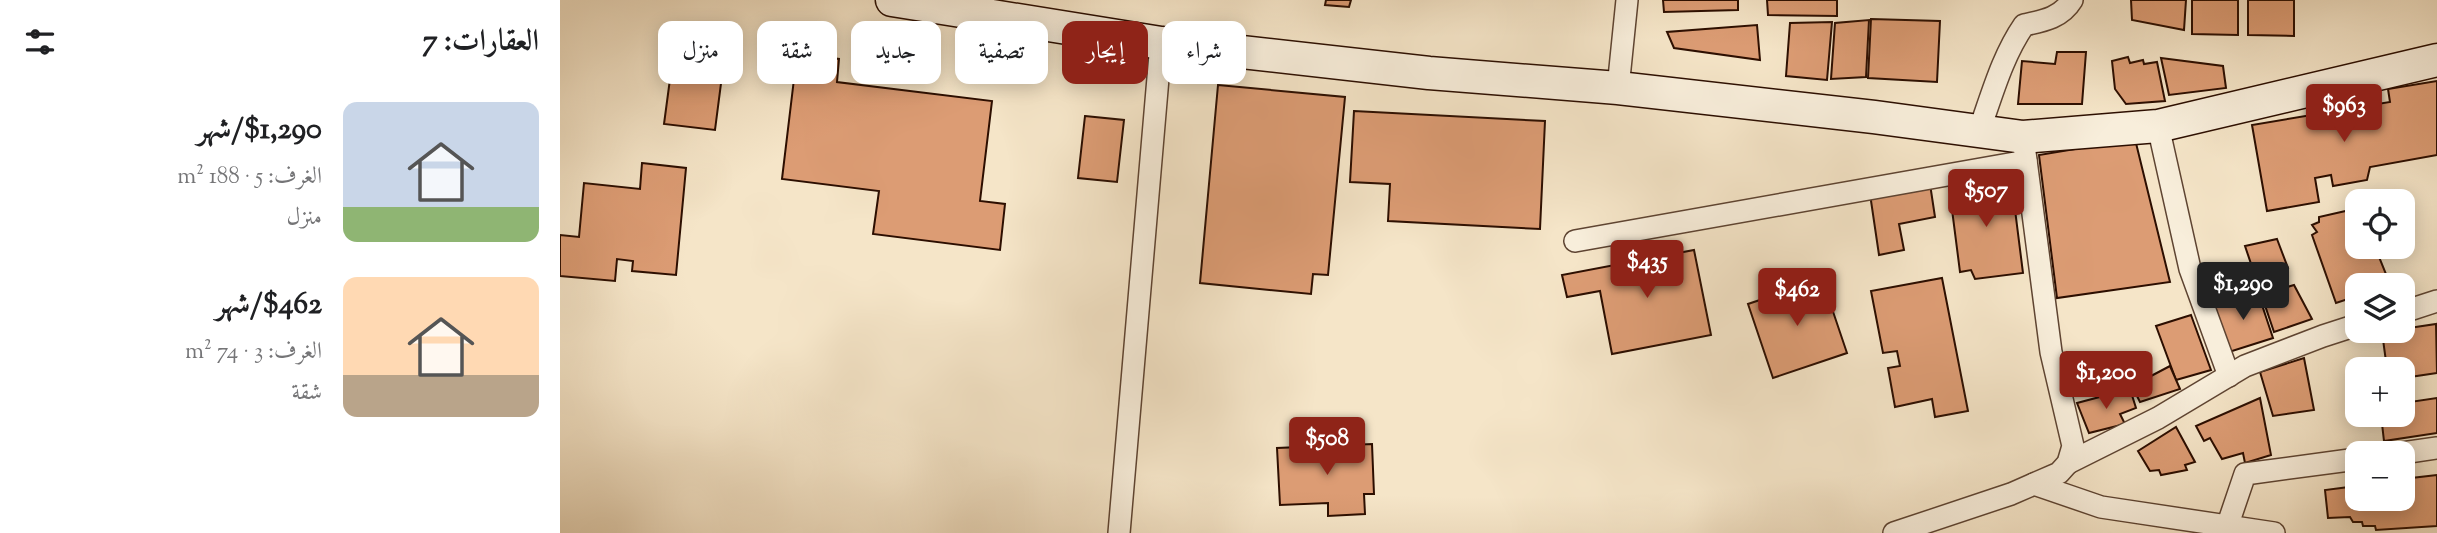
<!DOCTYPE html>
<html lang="ar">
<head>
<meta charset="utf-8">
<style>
  body { margin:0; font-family:"Sorts Mill Goudy",Amiri,serif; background:#f6f6f6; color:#202124; direction:rtl; height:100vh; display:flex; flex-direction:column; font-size:26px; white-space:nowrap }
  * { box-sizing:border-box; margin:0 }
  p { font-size:23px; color:#757577 }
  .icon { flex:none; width:38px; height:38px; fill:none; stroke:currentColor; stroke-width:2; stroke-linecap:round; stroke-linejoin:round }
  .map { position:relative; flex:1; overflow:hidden; direction:ltr }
  .panel { display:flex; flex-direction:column; background:#fff; width:560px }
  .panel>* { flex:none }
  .top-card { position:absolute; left:21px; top:21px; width:665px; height:63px; direction:rtl; display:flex; gap:14px }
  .fabs { position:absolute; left:1785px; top:189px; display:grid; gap:14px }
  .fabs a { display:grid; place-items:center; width:70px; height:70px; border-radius:14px; background:#fff; box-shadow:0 4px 18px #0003; font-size:35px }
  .price { position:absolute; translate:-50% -60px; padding:0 16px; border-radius:7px; background:#8f2418; color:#fff; font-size:23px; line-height:46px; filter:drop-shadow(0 2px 4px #0008) }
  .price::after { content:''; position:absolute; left:50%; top:42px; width:21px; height:16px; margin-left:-10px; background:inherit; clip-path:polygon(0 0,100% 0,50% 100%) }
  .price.active { background:#222; color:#fff }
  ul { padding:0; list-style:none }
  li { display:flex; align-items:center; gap:21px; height:175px; padding:0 21px }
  li span { display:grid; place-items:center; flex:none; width:196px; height:140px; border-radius:14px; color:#555 }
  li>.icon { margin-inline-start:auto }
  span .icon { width:84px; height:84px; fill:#fffc; stroke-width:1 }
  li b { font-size:30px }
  h2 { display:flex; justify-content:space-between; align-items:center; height:84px; padding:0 21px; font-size:30px }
  .tag { padding:0 24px; border-radius:14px; background:#fff; box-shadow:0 4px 18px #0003; font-size:24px; line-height:63px }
  .tag.active { background:#8f2418; color:#fff }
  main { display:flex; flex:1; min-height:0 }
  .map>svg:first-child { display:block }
  .building { fill:#dc9c74; stroke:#2c0e00; stroke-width:2 }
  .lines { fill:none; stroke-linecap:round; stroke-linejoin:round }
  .street-casing { stroke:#5e4432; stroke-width:24 }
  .secondary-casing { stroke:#2c0e00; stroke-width:35 }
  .street { stroke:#f8eedb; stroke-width:21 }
  .secondary { stroke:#f8eedb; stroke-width:32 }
</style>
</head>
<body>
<main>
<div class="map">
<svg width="1877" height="533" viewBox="0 0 1877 533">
  <rect width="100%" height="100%" fill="#f5e5c8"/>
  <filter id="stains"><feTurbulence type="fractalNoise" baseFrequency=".00286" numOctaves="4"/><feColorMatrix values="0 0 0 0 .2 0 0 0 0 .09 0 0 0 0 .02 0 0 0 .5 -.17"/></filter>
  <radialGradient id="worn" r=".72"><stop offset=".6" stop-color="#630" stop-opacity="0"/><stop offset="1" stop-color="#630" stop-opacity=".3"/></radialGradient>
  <g class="building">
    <path d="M766,0H791L789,7L765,5Z"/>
    <path d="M1103,0H1178V10L1104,12Z"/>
    <path d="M1207,0H1277V16L1208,15Z"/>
    <path d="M1571,0H1626L1624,30L1572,20Z"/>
    <path d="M1632,0H1678V35L1632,34Z"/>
    <path d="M1688,0H1734V36L1688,35Z"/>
    <path d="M1311,19L1380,21L1377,82L1308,78Z"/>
    <path d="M1309,20L1306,77L1271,79L1275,23Z"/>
    <path d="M1272,22L1267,80L1226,76L1230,23Z"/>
    <path d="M1197,25L1200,60L1114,48L1107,32Z"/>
    <path d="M140,33L167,37L155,130L104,124L114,49L138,52Z"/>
    <path d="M1497,52H1526L1522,104H1458L1462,61L1495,64Z"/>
    <path d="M237,54L279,59L277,82L432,101L420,201L445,204L440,250L313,234L319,191L222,179Z"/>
    <path d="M1568,57L1570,63L1583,60L1584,64L1597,62L1605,101L1566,104L1555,89L1552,61Z"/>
    <path d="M1601,58L1663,66L1666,88L1609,95Z"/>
    <path d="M1877,81V155L1810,167L1807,180L1773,186L1771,175L1755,178L1759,202L1707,211L1692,125L1830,102L1828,89Z"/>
    <path d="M658,85L785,97L768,275L753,274L751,294L640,283Z"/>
    <path d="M794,111L985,121L980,229L828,221L830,184L790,182Z"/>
    <path d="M525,116L564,120L557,182L518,178Z"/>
    <path d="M1575,139L1610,282L1497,298L1479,155Z"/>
    <path d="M82,163L126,168L116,275L72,271L73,261L57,259L55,281L0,276V235L19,237L24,183L80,189Z"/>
    <path d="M1451,178L1463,273L1415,279L1411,270L1400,272L1389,186Z"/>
    <path d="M1370,184L1375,217L1339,224L1344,250L1319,255L1310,194Z"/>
    <path d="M1790,210L1792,218H1797V247H1815L1830,284L1797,285V296L1776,303L1752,235L1757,232L1752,225L1759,222V217Z"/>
    <path d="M1717,239L1728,268L1718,272L1724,288L1734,285L1752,319L1714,332L1685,246Z"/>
    <path d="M1134,250L1151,335L1052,354L1040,291L1007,297L1002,275Z"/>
    <path d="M1382,278L1408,411L1375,417L1372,399L1335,407L1328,368L1340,366L1337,351L1323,353L1311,291Z"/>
    <path d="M1262,279L1287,353L1213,378L1188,304Z"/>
    <path d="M1699,296L1713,338L1669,352L1654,303Z"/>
    <path d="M1631,315L1651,370L1616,380L1596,326Z"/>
    <path d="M1876,324L1877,373L1843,378V369H1827L1822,332Z"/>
    <path d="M1744,358L1754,410L1713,416L1700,372Z"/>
    <path d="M1610,366L1620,389L1580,402L1572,386Z"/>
    <path d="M1570,389L1576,408L1560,414L1565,424L1529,433L1517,403Z"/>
    <path d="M1700,398L1711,455L1685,463L1683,453L1662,459L1650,438L1644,441L1636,426Z"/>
    <path d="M1877,398V433L1824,441L1821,415H1843V403Z"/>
    <path d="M1616,427L1635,462L1625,465L1627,470L1601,475L1599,470L1590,471L1578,451Z"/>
    <path d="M812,444L814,494H804L805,514L768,516V503L720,505L717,448Z"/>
    <path d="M1877,475V526L1816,530L1815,526H1803L1802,522H1793L1790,517L1768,518L1765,490L1797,486V499H1843V479Z"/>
  </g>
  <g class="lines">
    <defs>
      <g id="street">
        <path d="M1058,88L1067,0"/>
        <path d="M1598,126L1630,269L1669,376"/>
        <path d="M1419,131C1432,95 1442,57 1464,25C1483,21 1501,18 1512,0"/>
        <path d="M1015,241L1466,161"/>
        <path d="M1843,312L1877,301"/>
        <path d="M1842,453L1877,448"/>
        <path d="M1508,463L1598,418L1685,366L1763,336L1797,325"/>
        <path d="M1474,484L1541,507L1714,533"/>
        <path d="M1667,527L1685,474L1797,459"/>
        <path d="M559,533L601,43"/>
        <path d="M1334,533L1451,494L1499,473L1508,463L1513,446L1491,352L1463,137"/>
      </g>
      <path id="secondary" d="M332,0L601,43L869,73L1058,88L1314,117L1463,137L1598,126L1877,60"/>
    </defs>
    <use href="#street" class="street-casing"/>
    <use href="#secondary" class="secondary-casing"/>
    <use href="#street" class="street"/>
    <use href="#secondary" class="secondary"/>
  </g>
  <rect width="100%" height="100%" filter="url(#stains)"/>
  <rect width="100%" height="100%" fill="url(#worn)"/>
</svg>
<div class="fabs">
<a><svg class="icon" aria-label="locate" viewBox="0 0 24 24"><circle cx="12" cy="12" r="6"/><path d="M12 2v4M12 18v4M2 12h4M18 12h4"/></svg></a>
<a><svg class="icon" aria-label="layers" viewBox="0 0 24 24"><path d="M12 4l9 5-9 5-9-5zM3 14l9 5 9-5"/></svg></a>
<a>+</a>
<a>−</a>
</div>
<b class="price" style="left:1784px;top:144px">$963</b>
<b class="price" style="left:1426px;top:229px">$507</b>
<b class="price" style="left:1087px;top:300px">$435</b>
<b class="price active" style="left:1683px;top:322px">$1,290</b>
<b class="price" style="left:1237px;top:328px">$462</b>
<b class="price" style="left:1546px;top:411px">$1,200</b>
<b class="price" style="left:767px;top:477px">$508</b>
<div class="top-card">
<a class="tag">شراء</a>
<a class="tag active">إيجار</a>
<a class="tag">تصفية</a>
<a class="tag">جديد</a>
<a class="tag">شقة</a>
<a class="tag">منزل</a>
</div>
</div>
<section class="panel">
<h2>العقارات: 7<svg class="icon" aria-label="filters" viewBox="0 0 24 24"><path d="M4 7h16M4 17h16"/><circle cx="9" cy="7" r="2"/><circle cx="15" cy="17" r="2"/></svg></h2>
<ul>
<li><span style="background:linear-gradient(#c9d6e8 75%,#8fb573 0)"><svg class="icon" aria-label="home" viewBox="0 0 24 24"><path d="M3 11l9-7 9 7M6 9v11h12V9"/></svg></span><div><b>$1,290/شهر</b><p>الغرف: 5 · 188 m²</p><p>منزل</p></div></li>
<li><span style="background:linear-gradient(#ffd9b3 70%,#b9a48a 0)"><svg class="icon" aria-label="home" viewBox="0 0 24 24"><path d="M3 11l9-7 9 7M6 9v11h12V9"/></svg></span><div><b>$462/شهر</b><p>الغرف: 3 · 74 m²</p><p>شقة</p></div></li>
</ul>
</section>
</main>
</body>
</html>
